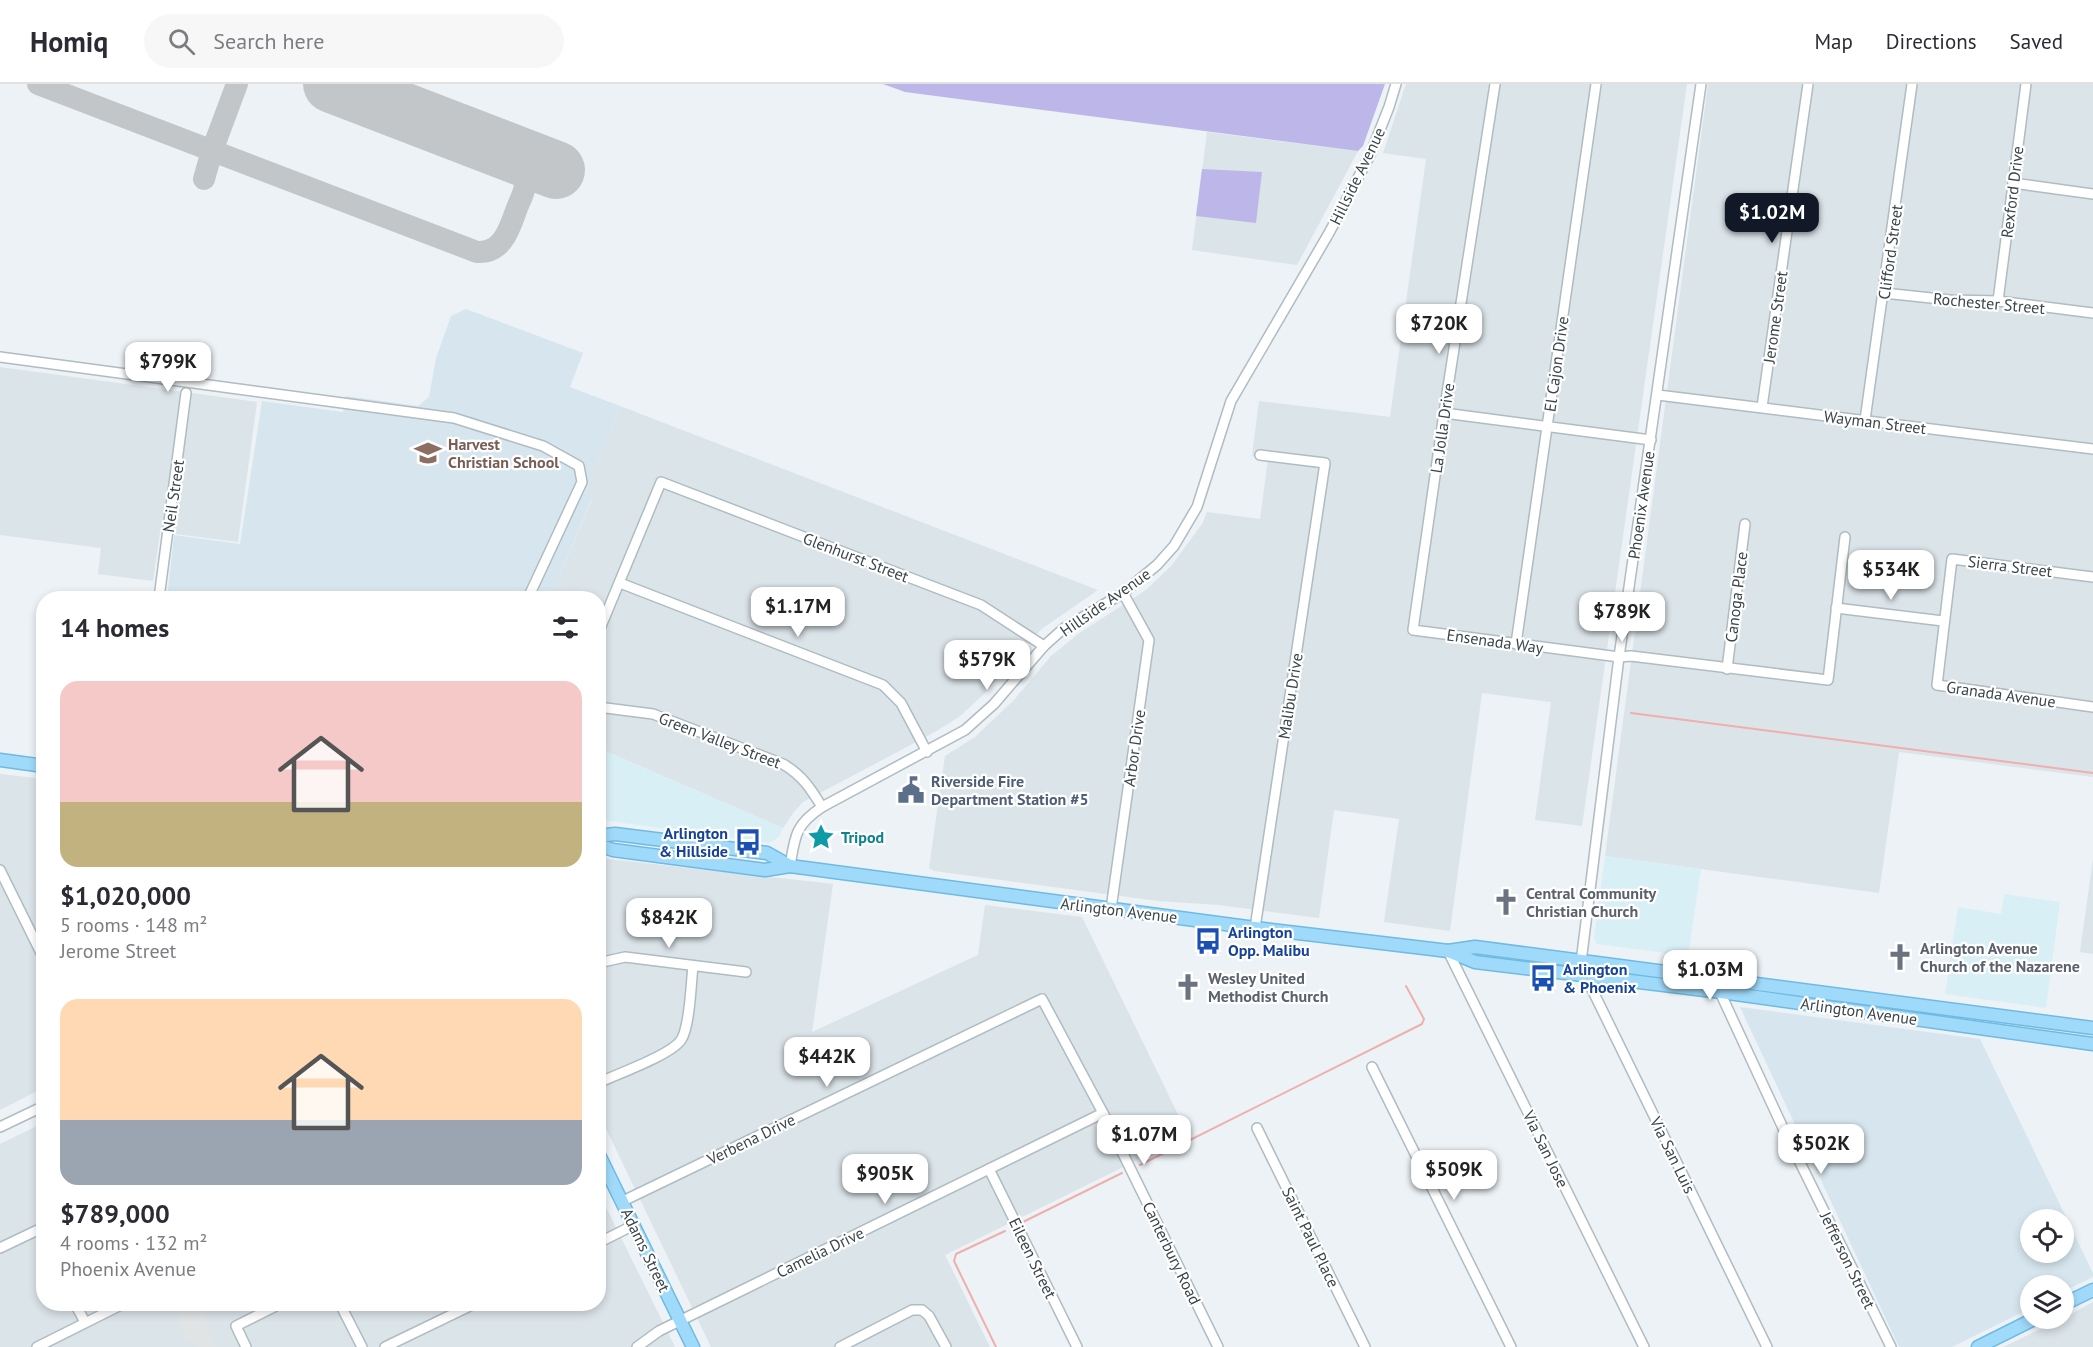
<!DOCTYPE html>
<html lang="en">
<head>
<meta charset="utf-8">
<style>
  body { margin:0; font-family:"PT Sans",sans-serif; background:#f7f7f7; color:#2b2b33; height:100vh; display:flex; flex-direction:column; font-size:22px; white-space:nowrap }
  * { box-sizing:border-box; margin:0 }
  p { font-size:20px; color:#7c7c81 }
  .icon { flex:none; width:33px; height:33px; fill:none; stroke:currentColor; stroke-width:2; stroke-linecap:round; stroke-linejoin:round }
  .map { position:relative; flex:1; overflow:hidden }
  .sheet { position:absolute; left:36px; top:507px; width:570px; height:720px; display:flex; flex-direction:column; background:#fff; border-radius:24px; box-shadow:0 3px 9px #0003 }
  .sheet>* { flex:none }
  .controls { position:absolute; left:2020px; top:1125px; display:grid; gap:12px }
  .controls a { display:grid; place-items:center; width:54px; height:54px; border-radius:50%; background:#fff; box-shadow:0 3px 9px #0003; font-size:30px }
  .price { position:absolute; translate:-50% -51px; padding:0 14px; border-radius:12px; background:#fff; color:#222; font-size:20px; line-height:39px; filter:drop-shadow(0 2px 3px #0008) }
  .price::after { content:''; position:absolute; left:50%; top:36px; width:18px; height:14px; margin-left:-9px; background:inherit; clip-path:polygon(0 0,100% 0,50% 100%) }
  .price.active { background:#111827; color:#fff }
  ul { padding:0; list-style:none }
  li { display:grid; align-content:center; gap:12px; height:318px; padding:0 24px }
  li span { display:grid; place-items:center; height:186px; border-radius:18px; color:#555 }
  li>.icon { margin-inline-start:auto }
  span .icon { width:108px; height:108px; fill:#fffc; stroke-width:1 }
  li b { font-size:26px }
  h2 { display:flex; justify-content:space-between; align-items:center; height:72px; padding:0 24px; font-size:26px }
  header { display:flex; align-items:center; gap:36px; box-sizing:border-box; height:84px; padding:0 30px; background:#fff; border-bottom:2px solid #e1e1e2 }
  header strong { font-size:28px }
  nav { display:flex; gap:33px; margin-inline-start:auto; font-size:21px }
  .search { width:420px; height:54px; background:#f7f7f7; display:flex; align-items:center; gap:15px; box-sizing:border-box; padding:0 21px; border-radius:33px; color:#7c7c81; font-size:22px }
  .map>svg:first-child { display:block }
  .residential { fill:#dbe4e9 }
  .commercial { fill:#d9eff6 }
  .education { fill:#d7e6ee; fill-rule:evenodd }
  .green { fill:#bcb7e8 }
  .parking { fill:#e0e4e5 }
  .lines { fill:none; stroke-linecap:round; stroke-linejoin:round }
  .stream { stroke:#efafac; stroke-width:2 }
  .taxiway { stroke:#c3c6c8; stroke-width:22 }
  .runway { stroke:#c3c6c8; stroke-width:58 }
  .minor-casing { stroke:#afbcc1; stroke-width:12 }
  .major-casing { stroke:#6fbae1; stroke-width:15 }
  .minor { stroke:#fff; stroke-width:9 }
  .major { stroke:#a0dafb; stroke-width:12 }
  .labels { text-anchor:middle; stroke-width:4.5; stroke-linejoin:round; paint-order:stroke }
  .street-label { font-size:16px; fill:#3a464a; stroke:#fff }
  .education-label { font-size:16px; font-weight:bold; fill:#785e54; stroke:#fff; text-anchor:start }
  .service-label { font-size:16px; font-weight:bold; fill:#4e5e75; stroke:#fff; text-anchor:start }
  .transit-label { font-size:16px; font-weight:bold; fill:#164399; stroke:#fff; text-anchor:start }
  .culture-label { font-size:16px; font-weight:bold; fill:#0d838f; stroke:#fff; text-anchor:start }
  .worship-label { font-size:16px; font-weight:bold; fill:#5b616d; stroke:#fff; text-anchor:start }
</style>
</head>
<body>
<header>
<strong>Homiq</strong>
<div class="search"><svg class="icon" aria-label="search" viewBox="0 0 24 24"><circle cx="10" cy="10" r="6"/><path d="M15 15l6 6"/></svg>Search here</div>
<nav><a>Map</a><a>Directions</a><a>Saved</a></nav>
</header>
<div class="map">
<svg width="2093" height="1263" viewBox="0 0 2093 1263">
  <rect width="100%" height="100%" fill="#ecf2f6"/>
  <g class="residential">
    <path d="M1406,0H1687L1582,742L1535,736L1551,618L1482,609L1450,847L1384,838L1399,735L1334,726L1319,834L1219,821L1158,817L934,787L929,784L945,672L975,653L1014,616L1051,572L1078,550L1146,506L1172,481L1202,440L1207,428L1260,435L1268,375L1252,372L1259,317L1390,333L1426,75L1383,69Z"/>
    <path d="M1708,0H2093V693L1899,668L1879,809L1605,772Z"/>
    <path d="M1207,48L1358,67L1297,181L1192,166Z"/>
    <path d="M0,283L257,318L238,458L160,448L153,497L98,490L101,464L0,451Z"/>
    <path d="M620,322L1098,506L1043,544L1023,563L984,610L959,633L933,649L803,718L793,729L783,744L603,666H599L598,514H550L593,413L585,409Z"/>
    <path d="M0,690L44,695L43,1004L0,1026Z"/>
    <path d="M599,774L833,800L812,948L978,871L985,821L1082,833L1188,1051L945,1171L990,1263H711L599,1030Z"/>
    <path d="M2093,775V870L2080,868Z"/>
    <path d="M43,1039L44,1220H598L599,1109L675,1263H0V1060Z"/>
    <path d="M2093,1218V1263H2003L2064,1234Z"/>
  </g>
  <g class="commercial">
    <path d="M603,666L783,744L779,753L769,759L602,736L599,734L598,701Z"/>
    <path d="M1605,772L1701,785L1688,872L1597,860L1594,854Z"/>
    <path d="M2004,810L2060,818L2046,924L1945,910L1958,823L2001,830Z"/>
  </g>
  <g class="education">
    <path d="M466,225L583,269L570,303L620,322L585,409L593,412L550,514H167L174,451L240,460L262,317L343,328L346,312L418,322L429,313L436,274L451,232Z"/>
    <path d="M1740,923L1980,955L2093,1189V1193L2064,1207V1202H2031V1224L1952,1263H1899ZM2031,1136H2064V1168H2031Z"/>
  </g>
  <g class="green">
    <path d="M883,0H1385L1363,62L1358,67L905,8Z"/>
    <path d="M1202,85L1262,88L1256,139L1196,132Z"/>
  </g>
  <g class="parking">
    <path d="M43,795L44,829H43L29,802Z"/>
    <path d="M178,1220H204L210,1254L219,1263H197L192,1257L184,1258Z"/>
  </g>
  <g class="lines">
    <g class="stream">
      <path d="M1631,629L2093,689"/>
      <path d="M1140,1081L1422,940L1424,935L1406,902"/>
      <path d="M1023,1138L1122,1089"/>
      <path d="M996,1263L954,1177L956,1170L1005,1147"/>
    </g>
    <g class="taxiway">
      <path d="M38,0L477,168C503,170 510,143 517,124C520,116 526,106 525,97C524,88 518,79 515,71"/>
      <path d="M204,95L212,67L237,0"/>
    </g>
    <path class="runway" d="M332,0L556,86"/>
    <defs>
      <g id="minor">
        <path d="M1495,0L1444,329L1413,546L1619,573L1631,572L1828,596L1845,453"/>
        <path d="M1701,0L1619,573L1581,878L1586,893L1767,1263"/>
        <path d="M2013,99L2093,110"/>
        <path d="M1884,209L1950,216L1998,217L2093,229"/>
        <path d="M1998,217L2026,0"/>
        <path d="M0,273L454,334L543,362L579,382L582,398L528,514"/>
        <path d="M1658,311L2093,365"/>
        <path d="M1762,323L1808,0"/>
        <path d="M1444,329L1651,356"/>
        <path d="M1865,336L1912,0"/>
        <path d="M2093,493L1952,475L1937,601L2093,623"/>
        <path d="M620,499L883,601L901,619L927,668"/>
        <path d="M159,514L186,309"/>
        <path d="M1836,524L1943,537"/>
        <path d="M598,557L599,547L661,398L981,521L1044,562"/>
        <path d="M1516,560L1596,0"/>
        <path d="M1727,585L1745,440"/>
        <path d="M598,623L653,630L783,680C802,691 811,705 822,723"/>
        <path d="M790,782C795,752 795,741 822,723L965,646L994,620L1044,562L1063,545L1123,509L1157,481L1174,462L1197,423L1231,317L1329,149L1370,71L1389,23L1396,0"/>
        <path d="M0,786L44,875"/>
        <path d="M1111,825L1149,556L1123,509"/>
        <path d="M1255,844L1325,379L1260,371"/>
        <path d="M1448,867L1644,1263"/>
        <path d="M598,879L625,873L746,888"/>
        <path d="M1719,906L1783,1044L1891,1263"/>
        <path d="M1372,983L1511,1263"/>
        <path d="M598,999C617,990 671,971 681,956C690,943 691,899 693,882"/>
        <path d="M0,1043L44,1022"/>
        <path d="M1257,1044L1365,1263"/>
        <path d="M989,1085L1077,1263"/>
        <path d="M623,1117L1042,915L1103,1029L1218,1263"/>
        <path d="M598,1159L634,1141"/>
        <path d="M0,1164L44,1143"/>
        <path d="M75,1220L85,1238"/>
        <path d="M340,1220L362,1263"/>
        <path d="M37,1263L123,1220"/>
        <path d="M246,1263L236,1242L280,1220"/>
        <path d="M385,1263L474,1220"/>
        <path d="M637,1263L659,1247L1103,1029"/>
        <path d="M840,1263L912,1226H922L929,1232L946,1263"/>
      </g>
      <g id="major">
        <path d="M0,676L44,682"/>
        <path d="M598,752L615,750L767,769L790,782"/>
        <path d="M598,761L613,766L765,786L790,782L1255,844L1432,865L1448,867L1475,863L2093,944"/>
        <path d="M1448,867L1475,878L1721,908L2093,960"/>
        <path d="M598,1069L693,1263"/>
        <path d="M2064,1220L2093,1206"/>
        <path d="M1978,1263L2036,1234"/>
      </g>
    </defs>
    <use href="#minor" class="minor-casing"/>
    <use href="#major" class="major-casing"/>
    <use href="#minor" class="minor"/>
    <use href="#major" class="major"/>
  </g>
  <defs>
    <symbol id="school-bare" viewBox="-9 -9 18 18"><path d="M0-5L7-2L0 1L-7-2ZM-4 1L0 2.5L4 1V4Q0 6-4 4Z" fill="#8d6e63" stroke="#fff" stroke-width="2.5" paint-order="stroke"/></symbol>
    <symbol id="civic-bare" viewBox="-9 -9 18 18"><path d="M-.6-6.5H3V-4.5H.6V-3L4-1V1h2V6H-6V1h2V-1L-.6-3ZM-1.2 2.5V6h2.4V2.5Z" fill="#5c6f8a" stroke="#fff" stroke-width="2.5" paint-order="stroke"/></symbol>
    <symbol id="sight-bare" viewBox="-9 -9 18 18"><path d="M0-6L1.8-2.2L6-1.7L2.9 1.2L3.7 5.4L0 3.3L-3.7 5.4L-2.9 1.2L-6-1.7L-1.8-2.2Z" fill="#0f9aa8" stroke="#fff" stroke-width="2.5" paint-order="stroke"/></symbol>
    <symbol id="bus-bare" viewBox="-9 -9 18 18"><path d="M-5-6H5V4H4V6H2V4H-2V6H-4V4H-5ZM-3.5-4V0h7V-4ZM-3.5 1.2v1.5H-2V1.2ZM2 1.2v1.5H3.5V1.2Z" fill="#1a4fb4" stroke="#fff" stroke-width="2.5" paint-order="stroke"/></symbol>
    <symbol id="church-bare" viewBox="-9 -9 18 18"><path d="M-1.2-6h2.4v3.5h3.3v2.4h-3.3V6h-2.4V-.1h-3.3v-2.4h3.3Z" fill="#6b7280" stroke="#fff" stroke-width="2.5" paint-order="stroke"/></symbol>
  </defs>
  <g fill-rule="evenodd">
    <use href="#school-bare" x="409" y="350" width="38" height="38"/>
    <use href="#civic-bare" x="892" y="687" width="38" height="38"/>
    <use href="#sight-bare" x="802" y="734" width="38" height="38"/>
    <use href="#bus-bare" x="729" y="739" width="38" height="38"/>
    <use href="#church-bare" x="1487" y="799" width="38" height="38"/>
    <use href="#bus-bare" x="1189" y="838" width="38" height="38"/>
    <use href="#church-bare" x="1881" y="854" width="38" height="38"/>
    <use href="#bus-bare" x="1524" y="875" width="38" height="38"/>
    <use href="#church-bare" x="1169" y="884" width="38" height="38"/>
  </g>
  <g class="labels">
    <g class="street-label">
      <text transform="translate(1357 92) rotate(-64)" y="6">Hillside Avenue</text>
      <text transform="translate(2012 108) rotate(-83)" y="6">Rexford Drive</text>
      <text transform="translate(1890 168) rotate(-82)" y="6">Clifford Street</text>
      <text transform="translate(1989 219) rotate(5)" y="6">Rochester Street</text>
      <text transform="translate(1775 233) rotate(-82)" y="6">Jerome Street</text>
      <text transform="translate(1556 280) rotate(-82)" y="6">El Cajon Drive</text>
      <text transform="translate(1875 338) rotate(7)" y="6">Wayman Street</text>
      <text transform="translate(1442 344) rotate(-82)" y="6">La Jolla Drive</text>
      <text transform="translate(173 412) rotate(-82)" y="6">Neil Street</text>
      <text transform="translate(1641 421) rotate(-82)" y="6">Phoenix Avenue</text>
      <text transform="translate(856 473) rotate(21)" y="6">Glenhurst Street</text>
      <text transform="translate(2010 482) rotate(7)" y="6">Sierra Street</text>
      <text transform="translate(1736 513) rotate(-83)" y="6">Canoga Place</text>
      <text transform="translate(1105 518) rotate(-35)" y="6">Hillside Avenue</text>
      <text transform="translate(1495 557) rotate(8)" y="6">Ensenada Way</text>
      <text transform="translate(2001 610) rotate(8)" y="6">Granada Avenue</text>
      <text transform="translate(1290 612) rotate(-81)" y="6">Malibu Drive</text>
      <text transform="translate(720 656) rotate(21)" y="6">Green Valley Street</text>
      <text transform="translate(1134 664) rotate(-82)" y="6">Arbor Drive</text>
      <text transform="translate(1119 826) rotate(7)" y="6">Arlington Avenue</text>
      <text transform="translate(1859 927) rotate(8)" y="6">Arlington Avenue</text>
      <text transform="translate(751 1055) rotate(-26)" y="6">Verbena Drive</text>
      <text transform="translate(1546 1065) rotate(64)" y="6">Via San Jose</text>
      <text transform="translate(1673 1071) rotate(64)" y="6">Via San Luis</text>
      <text transform="translate(1311 1153) rotate(64)" y="6">Saint Paul Place</text>
      <text transform="translate(646 1166) rotate(64)" y="6">Adams Street</text>
      <text transform="translate(820 1168) rotate(-26)" y="6">Camelia Drive</text>
      <text transform="translate(1172 1169) rotate(64)" y="6">Canterbury Road</text>
      <text transform="translate(1033 1174) rotate(64)" y="6">Eileen Street</text>
      <text transform="translate(1848 1176) rotate(64)" y="6">Jefferson Street</text>
    </g>
    <g class="education-label">
      <text x="448" y="366">Harvest<tspan x="448" dy="18">Christian School</tspan></text>
    </g>
    <g class="service-label">
      <text x="931" y="703">Riverside Fire<tspan x="931" dy="18">Department Station #5</tspan></text>
    </g>
    <g class="transit-label">
      <text x="728" y="755" text-anchor="end">Arlington<tspan x="728" dy="18">&amp; Hillside</tspan></text>
      <text x="1228" y="854">Arlington<tspan x="1228" dy="18">Opp. Malibu</tspan></text>
      <text x="1563" y="891">Arlington<tspan x="1563" dy="18">&amp; Phoenix</tspan></text>
    </g>
    <g class="culture-label">
      <text x="841" y="759">Tripod</text>
    </g>
    <g class="worship-label">
      <text x="1526" y="815">Central Community<tspan x="1526" dy="18">Christian Church</tspan></text>
      <text x="1920" y="870">Arlington Avenue<tspan x="1920" dy="18">Church of the Nazarene</tspan></text>
      <text x="1208" y="900">Wesley United<tspan x="1208" dy="18">Methodist Church</tspan></text>
    </g>
  </g>
</svg>
<div class="controls">
<a><svg class="icon" aria-label="locate" viewBox="0 0 24 24"><circle cx="12" cy="12" r="6"/><path d="M12 2v4M12 18v4M2 12h4M18 12h4"/></svg></a>
<a><svg class="icon" aria-label="layers" viewBox="0 0 24 24"><path d="M12 4l9 5-9 5-9-5zM3 14l9 5 9-5"/></svg></a>
</div>
<b class="price active" style="left:1772px;top:160px">$1.02M</b>
<b class="price" style="left:1439px;top:271px">$720K</b>
<b class="price" style="left:168px;top:309px">$799K</b>
<b class="price" style="left:1891px;top:517px">$534K</b>
<b class="price" style="left:798px;top:554px">$1.17M</b>
<b class="price" style="left:1622px;top:559px">$789K</b>
<b class="price" style="left:987px;top:607px">$579K</b>
<b class="price" style="left:669px;top:865px">$842K</b>
<b class="price" style="left:1710px;top:917px">$1.03M</b>
<b class="price" style="left:827px;top:1004px">$442K</b>
<b class="price" style="left:1144px;top:1082px">$1.07M</b>
<b class="price" style="left:1821px;top:1091px">$502K</b>
<b class="price" style="left:1454px;top:1117px">$509K</b>
<b class="price" style="left:885px;top:1121px">$905K</b>
<section class="sheet">
<h2>14 homes<svg class="icon" aria-label="filters" viewBox="0 0 24 24"><path d="M4 7h16M4 17h16"/><circle cx="9" cy="7" r="2"/><circle cx="15" cy="17" r="2"/></svg></h2>
<ul>
<li><span style="background:linear-gradient(#f6c9c9 65%,#c2b280 0)"><svg class="icon" aria-label="home" viewBox="0 0 24 24"><path d="M3 11l9-7 9 7M6 9v11h12V9"/></svg></span><div><b>$1,020,000</b><p>5 rooms · 148 m²</p><p>Jerome Street</p></div></li>
<li><span style="background:linear-gradient(#ffd9b3 65%,#9aa5b1 0)"><svg class="icon" aria-label="home" viewBox="0 0 24 24"><path d="M3 11l9-7 9 7M6 9v11h12V9"/></svg></span><div><b>$789,000</b><p>4 rooms · 132 m²</p><p>Phoenix Avenue</p></div></li>
</ul>
</section>
</div>
</body>
</html>
